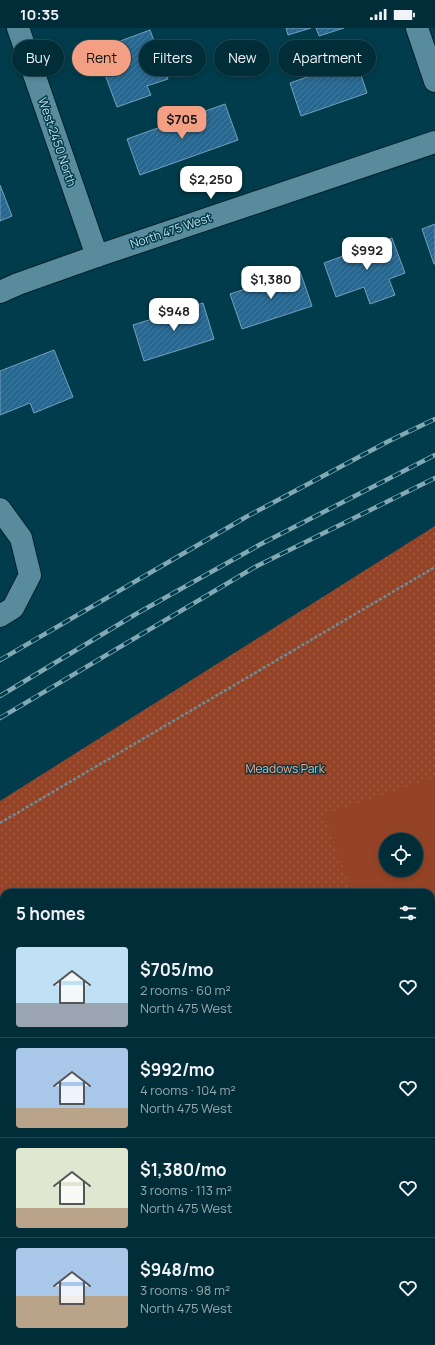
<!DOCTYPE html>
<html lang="en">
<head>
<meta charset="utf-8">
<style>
  body { margin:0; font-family:Manrope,sans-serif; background:#0e3943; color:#f1f3f6; height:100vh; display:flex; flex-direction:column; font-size:15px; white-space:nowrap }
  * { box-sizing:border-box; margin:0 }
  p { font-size:13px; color:#95a8ae }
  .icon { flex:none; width:22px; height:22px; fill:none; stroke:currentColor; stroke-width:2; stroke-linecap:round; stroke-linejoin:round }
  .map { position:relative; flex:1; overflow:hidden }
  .panel { position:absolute; left:0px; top:861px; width:435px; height:456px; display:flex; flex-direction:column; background:#002d38; border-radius:12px 12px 0 0; box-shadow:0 2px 6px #0003,0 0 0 1px #224953 }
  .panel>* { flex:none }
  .banner { position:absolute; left:12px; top:12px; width:411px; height:36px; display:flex; gap:8px }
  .buttons { position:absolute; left:379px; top:805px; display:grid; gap:8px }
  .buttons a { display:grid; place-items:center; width:44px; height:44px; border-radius:50%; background:#002d38; box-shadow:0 2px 6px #0003,0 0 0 1px #224953; font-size:20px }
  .price { position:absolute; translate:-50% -34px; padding:0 9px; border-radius:8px; background:#fff; color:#222; font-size:13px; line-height:26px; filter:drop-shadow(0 1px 2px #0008) }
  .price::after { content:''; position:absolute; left:50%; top:24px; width:12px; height:9px; margin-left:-6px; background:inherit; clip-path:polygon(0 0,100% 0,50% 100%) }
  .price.current { background:#f39f83; color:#111 }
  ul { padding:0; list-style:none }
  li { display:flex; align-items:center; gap:12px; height:100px; padding:0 16px }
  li+li { border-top:1px solid #224953 }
  li span { display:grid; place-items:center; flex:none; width:112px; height:80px; border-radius:4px; color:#555 }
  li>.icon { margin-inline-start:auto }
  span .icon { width:48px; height:48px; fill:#fffc; stroke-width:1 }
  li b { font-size:17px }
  h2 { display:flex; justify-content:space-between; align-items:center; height:48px; padding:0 16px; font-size:17px }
  .tag { padding:0 14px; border-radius:18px; background:#002d38; box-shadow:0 2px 6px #0003,0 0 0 1px #224953; font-size:14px; line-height:36px }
  .tag.current { background:#f39f83; color:#111 }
  .status { display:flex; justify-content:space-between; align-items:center; height:28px; padding:0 20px; background:#002d38; direction:ltr }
  .status svg { height:11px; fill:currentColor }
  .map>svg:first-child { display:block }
  .park { fill:url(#park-dots); fill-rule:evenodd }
  .pitch { fill:#954326; fill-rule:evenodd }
  .building { fill:url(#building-hatch); stroke:#769fbb }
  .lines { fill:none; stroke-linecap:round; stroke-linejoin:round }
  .minor-casing { stroke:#052129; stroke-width:24 }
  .path { stroke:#67919d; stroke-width:2.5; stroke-dasharray:3 2; stroke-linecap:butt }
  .minor { stroke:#588c9c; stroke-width:22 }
  .rail-casing { stroke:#83a9b4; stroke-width:4.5 }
  .rail { stroke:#003c4b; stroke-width:3; stroke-dasharray:9; stroke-linecap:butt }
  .labels { text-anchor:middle; stroke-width:3; stroke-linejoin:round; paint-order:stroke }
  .street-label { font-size:12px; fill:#c4dee7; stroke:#003c4b }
  .park-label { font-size:12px; fill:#fca88b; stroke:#003c4b }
</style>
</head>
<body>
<div class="status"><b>10:35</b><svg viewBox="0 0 49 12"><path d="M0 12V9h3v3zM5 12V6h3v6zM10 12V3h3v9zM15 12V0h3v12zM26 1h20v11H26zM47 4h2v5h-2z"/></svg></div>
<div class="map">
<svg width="435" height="1317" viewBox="0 0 435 1317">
  <defs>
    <pattern id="park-dots" width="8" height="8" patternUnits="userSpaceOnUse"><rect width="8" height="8" fill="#954326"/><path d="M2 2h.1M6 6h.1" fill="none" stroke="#a25e46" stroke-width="1.8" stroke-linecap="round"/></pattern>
    <pattern id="building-hatch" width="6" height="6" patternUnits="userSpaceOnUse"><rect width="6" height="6" fill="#28678f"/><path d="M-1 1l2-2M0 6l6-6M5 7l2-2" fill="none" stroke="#467c9f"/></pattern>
  </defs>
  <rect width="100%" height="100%" fill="#003c4b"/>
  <path class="park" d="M435,498V1149L431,1150V865H4V1297L0,1299V773ZM386,812H416V842H386Z"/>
  <path class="pitch" d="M435,749V991L431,993V865H352L324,787ZM386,812H416V842H386Z"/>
  <g class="building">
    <path d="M286,0H311L288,7Z"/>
    <path d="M316,0H344L319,8Z"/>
    <path d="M150,2L168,51L147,58L151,67L117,79L96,22Z"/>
    <path d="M356,32L367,65L301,88L290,55Z"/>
    <path d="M225,76L238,112L140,147L127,111Z"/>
    <path d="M0,157L12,188L0,193Z"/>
    <path d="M435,196V236H434L422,201Z"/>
    <path d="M392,210L405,245L389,251L395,267L370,276L364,259L336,269L324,235Z"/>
    <path d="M300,243L312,278L242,301L230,266Z"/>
    <path d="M203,275L214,311L144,333L133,297Z"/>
    <path d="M54,322L73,369L34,385L30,375L0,387V343Z"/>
    <path d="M435,1194V1228L431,1229V1195Z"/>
    <path d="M435,1238V1281L431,1269V1239Z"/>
    <path d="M268,1313H319L320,1317H270Z"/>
    <path d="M341,1313H371L359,1317H342Z"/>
  </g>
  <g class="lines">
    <defs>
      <g id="minor">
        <path d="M18,0L97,228"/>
        <path d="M417,0L435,53"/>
        <path d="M0,264L18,256L97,228L435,114"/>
        <path d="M0,481L21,510L30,547L13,580L0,588"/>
      </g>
    </defs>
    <use href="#minor" class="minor-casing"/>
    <g class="path">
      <path d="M0,795L435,539"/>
      <path d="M431,1099L435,1097"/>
      <path d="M0,1245L4,1244"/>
    </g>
    <use href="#minor" class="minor"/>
    <defs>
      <g id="rail">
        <path d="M0,632L246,489L389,413L435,391"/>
        <path d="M0,668L136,586L261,516L435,427"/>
        <path d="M0,690L255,539L435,450"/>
      </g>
    </defs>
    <use href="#rail" class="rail-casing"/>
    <use href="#rail" class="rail"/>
  </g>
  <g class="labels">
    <g class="street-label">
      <text transform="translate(57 114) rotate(71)" y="4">West 2450 North</text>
      <text transform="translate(171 203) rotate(-19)" y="4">North 475 West</text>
    </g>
    <g class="park-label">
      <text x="285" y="745">Meadows Park</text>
    </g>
  </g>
</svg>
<div class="buttons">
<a><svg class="icon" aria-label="locate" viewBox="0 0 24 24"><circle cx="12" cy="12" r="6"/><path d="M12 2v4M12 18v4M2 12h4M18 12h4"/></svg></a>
</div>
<b class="price current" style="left:182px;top:112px">$705</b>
<b class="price" style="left:211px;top:172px">$2,250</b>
<b class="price" style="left:367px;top:243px">$992</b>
<b class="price" style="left:271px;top:272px">$1,380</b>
<b class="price" style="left:174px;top:304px">$948</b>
<div class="banner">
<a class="tag">Buy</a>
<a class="tag current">Rent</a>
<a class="tag">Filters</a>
<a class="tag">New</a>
<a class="tag">Apartment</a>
</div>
<section class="panel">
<h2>5 homes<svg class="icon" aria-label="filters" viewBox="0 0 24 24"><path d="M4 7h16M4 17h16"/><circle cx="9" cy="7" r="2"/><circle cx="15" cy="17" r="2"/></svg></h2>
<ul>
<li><span style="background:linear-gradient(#bfe0f5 70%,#9aa5b1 0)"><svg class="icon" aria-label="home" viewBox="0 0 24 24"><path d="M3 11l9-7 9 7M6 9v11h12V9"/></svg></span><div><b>$705/mo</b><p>2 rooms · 60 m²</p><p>North 475 West</p></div><svg class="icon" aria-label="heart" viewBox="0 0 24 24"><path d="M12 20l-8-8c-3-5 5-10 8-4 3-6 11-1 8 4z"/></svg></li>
<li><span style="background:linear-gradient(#a9c7e8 75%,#b9a48a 0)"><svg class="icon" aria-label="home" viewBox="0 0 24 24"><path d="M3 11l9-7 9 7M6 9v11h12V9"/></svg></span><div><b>$992/mo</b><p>4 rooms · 104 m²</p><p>North 475 West</p></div><svg class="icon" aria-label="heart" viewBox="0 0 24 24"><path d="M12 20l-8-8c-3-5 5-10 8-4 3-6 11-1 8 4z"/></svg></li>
<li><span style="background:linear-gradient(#dfe7d0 75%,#b9a48a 0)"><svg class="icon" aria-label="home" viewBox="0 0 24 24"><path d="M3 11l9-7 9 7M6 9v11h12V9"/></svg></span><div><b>$1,380/mo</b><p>3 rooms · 113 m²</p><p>North 475 West</p></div><svg class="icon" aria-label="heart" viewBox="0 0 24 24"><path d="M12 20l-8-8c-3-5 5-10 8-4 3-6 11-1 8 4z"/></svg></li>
<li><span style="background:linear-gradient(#a9c7e8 60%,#b9a48a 0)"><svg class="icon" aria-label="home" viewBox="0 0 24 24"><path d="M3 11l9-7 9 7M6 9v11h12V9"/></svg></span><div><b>$948/mo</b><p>3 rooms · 98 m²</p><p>North 475 West</p></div><svg class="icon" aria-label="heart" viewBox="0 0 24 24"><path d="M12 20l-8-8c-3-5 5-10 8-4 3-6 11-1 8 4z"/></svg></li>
</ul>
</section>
</div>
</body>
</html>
